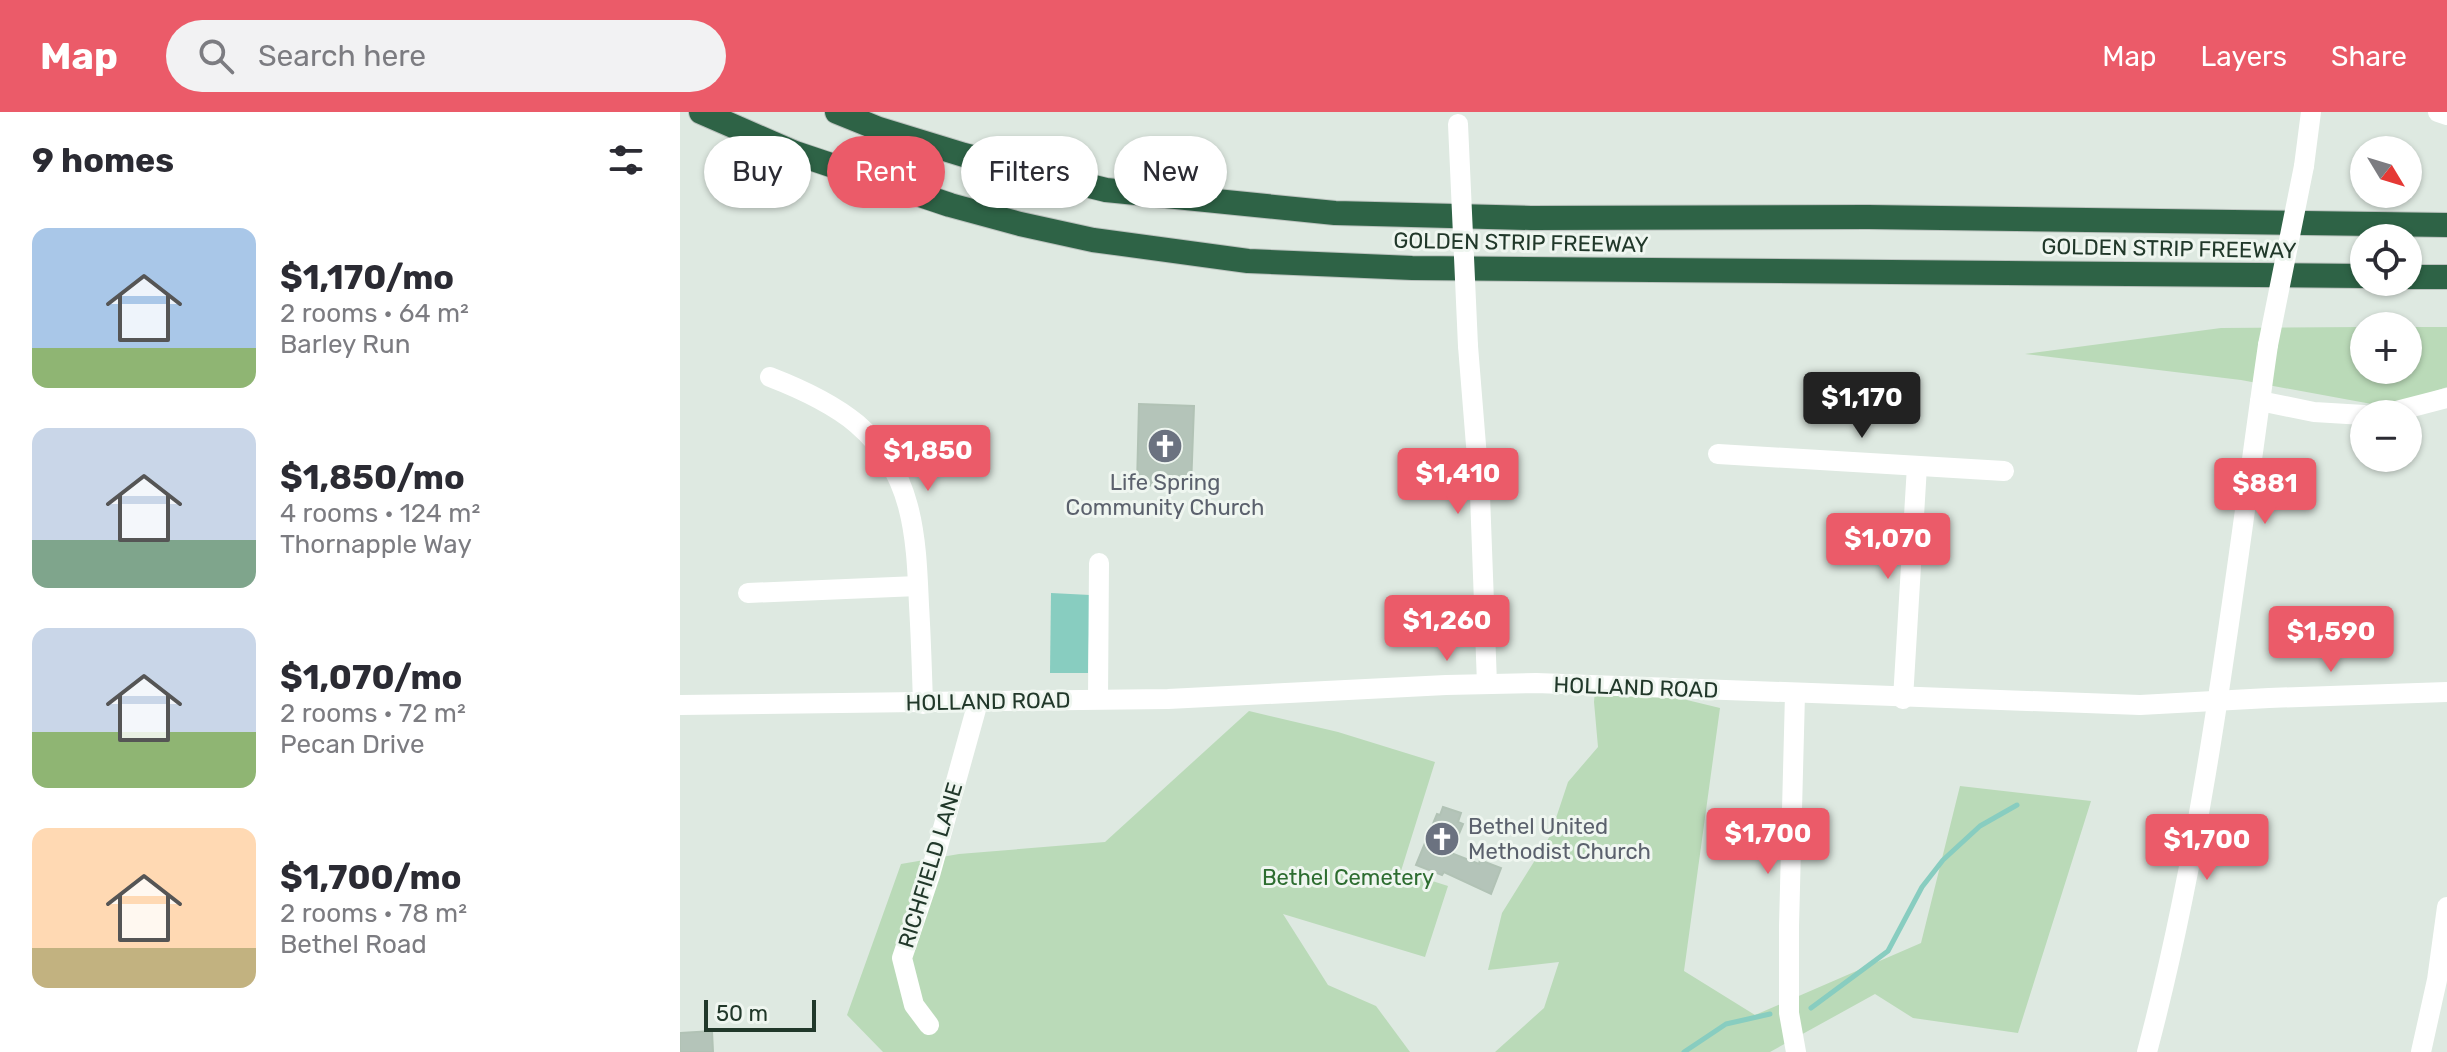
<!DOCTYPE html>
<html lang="en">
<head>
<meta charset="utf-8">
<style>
  body { margin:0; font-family:Rubik,sans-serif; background:#f2f2f3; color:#2b2b33; height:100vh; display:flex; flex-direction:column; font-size:30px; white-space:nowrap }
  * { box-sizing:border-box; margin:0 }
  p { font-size:26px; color:#7c7c81 }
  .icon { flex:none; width:44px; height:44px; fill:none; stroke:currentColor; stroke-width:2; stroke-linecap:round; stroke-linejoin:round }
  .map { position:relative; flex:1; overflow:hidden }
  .details { display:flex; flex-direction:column; background:#fff; width:680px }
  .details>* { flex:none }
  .top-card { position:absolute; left:24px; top:24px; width:760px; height:72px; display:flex; gap:16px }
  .needle { width:52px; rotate:128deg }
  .buttons { position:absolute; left:1670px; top:24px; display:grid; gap:16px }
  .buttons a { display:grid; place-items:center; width:72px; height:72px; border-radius:50%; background:#fff; box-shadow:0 2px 6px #0004; font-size:40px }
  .scale { position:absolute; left:24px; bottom:20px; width:112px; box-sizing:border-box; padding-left:8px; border:4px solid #21382a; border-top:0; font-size:22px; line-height:28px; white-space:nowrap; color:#21382a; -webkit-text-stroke:6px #eff6f0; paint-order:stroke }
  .price { position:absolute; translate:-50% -68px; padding:0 18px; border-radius:8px; background:#eb5b69; color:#fff; font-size:26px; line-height:52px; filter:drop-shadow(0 2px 4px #0008) }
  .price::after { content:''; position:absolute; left:50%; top:48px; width:24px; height:18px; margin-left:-12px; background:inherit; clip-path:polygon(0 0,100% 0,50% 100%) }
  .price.active { background:#222; color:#fff }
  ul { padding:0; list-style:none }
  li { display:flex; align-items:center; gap:24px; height:200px; padding:0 32px }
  li span { display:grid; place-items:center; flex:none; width:224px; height:160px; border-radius:16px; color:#555 }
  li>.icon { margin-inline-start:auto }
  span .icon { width:96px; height:96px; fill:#fffc; stroke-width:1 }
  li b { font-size:34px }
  h2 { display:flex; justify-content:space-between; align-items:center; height:96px; padding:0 32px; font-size:34px }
  .pill { padding:0 28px; border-radius:36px; background:#fff; box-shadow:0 2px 6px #0004; font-size:28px; line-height:72px }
  .pill.active { background:#eb5b69; color:#fff }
  header { display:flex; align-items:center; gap:48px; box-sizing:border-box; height:112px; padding:0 40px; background:#eb5b69; color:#fff }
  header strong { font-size:38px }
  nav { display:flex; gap:44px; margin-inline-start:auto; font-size:28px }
  .search { width:560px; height:72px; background:#f2f2f3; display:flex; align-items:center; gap:20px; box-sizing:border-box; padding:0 28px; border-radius:44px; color:#7c7c81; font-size:30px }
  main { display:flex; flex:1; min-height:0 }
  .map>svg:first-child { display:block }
  .green { fill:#badab8 }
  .water { fill:#88cdc0 }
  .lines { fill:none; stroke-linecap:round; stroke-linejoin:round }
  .stream { stroke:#88cdc0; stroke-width:5 }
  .building { fill:#b4c4b9; stroke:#b1c2b5; stroke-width:2 }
  .highway-casing { stroke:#bcc3bf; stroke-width:26 }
  .minor { stroke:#fff; stroke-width:20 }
  .highway { stroke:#2e6346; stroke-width:24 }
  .minor-bridge { stroke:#fff; stroke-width:20 }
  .labels { text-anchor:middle; stroke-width:6; stroke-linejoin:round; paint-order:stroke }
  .street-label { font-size:22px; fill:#21382a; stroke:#eff6f0 }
  .worship-label { font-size:22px; fill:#5b616d; stroke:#eff6f0 }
  .park-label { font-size:22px; fill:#2d6d30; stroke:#eff6f0 }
</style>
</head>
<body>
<header>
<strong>Map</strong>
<div class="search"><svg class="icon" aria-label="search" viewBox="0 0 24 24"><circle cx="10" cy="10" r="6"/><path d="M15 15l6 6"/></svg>Search here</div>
<nav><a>Map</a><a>Layers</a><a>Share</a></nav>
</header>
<main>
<section class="details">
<h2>9 homes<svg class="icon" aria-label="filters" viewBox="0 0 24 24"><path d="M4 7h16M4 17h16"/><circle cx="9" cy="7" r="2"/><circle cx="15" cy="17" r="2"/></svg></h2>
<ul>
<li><span style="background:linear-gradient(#a9c7e8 75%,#8fb573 0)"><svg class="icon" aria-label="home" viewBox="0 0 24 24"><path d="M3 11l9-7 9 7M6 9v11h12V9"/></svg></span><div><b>$1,170/mo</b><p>2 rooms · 64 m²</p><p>Barley Run</p></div></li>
<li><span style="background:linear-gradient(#c9d6e8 70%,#7fa58c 0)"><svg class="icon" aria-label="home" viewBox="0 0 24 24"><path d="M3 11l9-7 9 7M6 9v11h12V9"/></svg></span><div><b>$1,850/mo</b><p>4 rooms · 124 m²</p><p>Thornapple Way</p></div></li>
<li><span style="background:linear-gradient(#c9d6e8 65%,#8fb573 0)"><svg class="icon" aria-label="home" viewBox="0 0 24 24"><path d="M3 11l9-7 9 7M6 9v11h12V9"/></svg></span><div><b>$1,070/mo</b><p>2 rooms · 72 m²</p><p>Pecan Drive</p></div></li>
<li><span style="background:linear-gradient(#ffd9b3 75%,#c2b280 0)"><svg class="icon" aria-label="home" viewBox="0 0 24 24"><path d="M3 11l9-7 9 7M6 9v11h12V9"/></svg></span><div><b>$1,700/mo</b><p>2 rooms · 78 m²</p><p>Bethel Road</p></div></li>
</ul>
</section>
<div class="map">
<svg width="1767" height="940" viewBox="0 0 1767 940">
  <rect width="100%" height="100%" fill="#dee9e1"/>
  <g class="green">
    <path d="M1684,215V258H1728V215H1767V275L1708,295L1561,268L1345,242L1541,216Z"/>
    <path d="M916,566L1040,596L1004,859L1075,903L1241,831L1280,674L1411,689L1338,921L1233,906L1195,882L1090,940H815L864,896L879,850L808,858L822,801L870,724L888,670L918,635L914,590Z"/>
    <path d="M569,599L658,620L755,650L721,759L768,774L745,845L603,802L648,873L696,894L730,940H203L167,903L221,752L279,742L425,730Z"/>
  </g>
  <path class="water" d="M371,481L410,483L408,561H370Z"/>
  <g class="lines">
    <g class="stream">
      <path d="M1131,896L1208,839L1242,775L1263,748L1300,714L1337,693"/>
      <path d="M1004,940L1046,912L1090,902"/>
    </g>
  </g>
  <g class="building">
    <path d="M459,292L514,294L511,375L457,373Z"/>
    <path d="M763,695L781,701L778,710L783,712L771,741L799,752L800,748L821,756L811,782L764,760L762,763L736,753L757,702L760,703Z"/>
    <path d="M32,919L33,940H0V921Z"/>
  </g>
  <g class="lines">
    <defs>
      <g id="highway">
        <path d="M21,0L115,41L270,93L340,112L413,128L568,149L732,156L1684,164"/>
        <path d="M157,0L199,17L284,43L426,78L655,101L851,106L1188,105L1767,113"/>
        <path d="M1728,165H1767"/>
      </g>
    </defs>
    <use href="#highway" class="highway-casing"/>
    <g class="minor">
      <path d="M1758,0L1767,3"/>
      <path d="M1624,54L1631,0"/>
      <path d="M788,234L800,383L807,572"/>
      <path d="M90,265C121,277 152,291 177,312C234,361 236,424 239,493C241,526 242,559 243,592"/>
      <path d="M1580,289L1634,300L1684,303"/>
      <path d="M1705,302L1767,286"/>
      <path d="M1038,342L1324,359"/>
      <path d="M68,481L238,474"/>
      <path d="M1115,582L1109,814V901L1116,940"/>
      <path d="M418,587L419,451"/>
      <path d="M1223,587L1237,354"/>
      <path d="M0,593L488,587L766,573L856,571L1460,593L1589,586L1767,580"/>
      <path d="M249,913L234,893L222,846L250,763L298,590"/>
      <path d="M1467,940C1528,711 1554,468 1588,233"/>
      <path d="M1741,940L1757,868L1767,795"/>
    </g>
    <use href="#highway" class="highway"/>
    <g class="minor-bridge">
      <path d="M778,12L788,234"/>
      <path d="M1588,233L1624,54"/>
    </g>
  </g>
  <defs>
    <symbol id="church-disc" viewBox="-11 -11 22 22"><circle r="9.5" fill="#6b7280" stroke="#eff6f0"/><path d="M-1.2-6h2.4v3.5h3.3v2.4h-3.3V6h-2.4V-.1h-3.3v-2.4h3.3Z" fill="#fff"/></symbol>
  </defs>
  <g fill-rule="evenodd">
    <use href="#church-disc" x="465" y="314" width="40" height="40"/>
    <use href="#church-disc" x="742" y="707" width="40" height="40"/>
  </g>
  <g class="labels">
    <g class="street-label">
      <text transform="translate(841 130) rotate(1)" y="8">GOLDEN STRIP FREEWAY</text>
      <text transform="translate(1489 136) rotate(1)" y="8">GOLDEN STRIP FREEWAY</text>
      <text transform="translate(956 575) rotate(2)" y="8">HOLLAND ROAD</text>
      <text transform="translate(308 589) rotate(-1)" y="8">HOLLAND ROAD</text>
      <text transform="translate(250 753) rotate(-73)" y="8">RICHFIELD LANE</text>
    </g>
    <g class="worship-label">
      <text x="485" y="378">Life Spring<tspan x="485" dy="25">Community Church</tspan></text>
      <text x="788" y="722" text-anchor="start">Bethel United<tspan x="788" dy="25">Methodist Church</tspan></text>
    </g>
    <g class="park-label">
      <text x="668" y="773">Bethel Cemetery</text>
    </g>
  </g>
</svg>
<div class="buttons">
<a><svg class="needle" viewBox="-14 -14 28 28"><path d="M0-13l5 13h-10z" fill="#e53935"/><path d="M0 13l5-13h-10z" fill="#7c7c81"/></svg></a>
<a><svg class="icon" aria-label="locate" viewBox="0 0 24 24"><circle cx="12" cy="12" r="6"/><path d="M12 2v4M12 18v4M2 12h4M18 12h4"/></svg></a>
<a>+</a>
<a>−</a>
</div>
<div class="scale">50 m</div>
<b class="price active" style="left:1182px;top:328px">$1,170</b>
<b class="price" style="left:248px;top:381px">$1,850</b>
<b class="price" style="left:778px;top:404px">$1,410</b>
<b class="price" style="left:1585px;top:414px">$881</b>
<b class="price" style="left:1208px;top:469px">$1,070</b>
<b class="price" style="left:767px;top:551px">$1,260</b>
<b class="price" style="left:1651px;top:562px">$1,590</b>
<b class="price" style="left:1088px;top:764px">$1,700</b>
<b class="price" style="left:1527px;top:770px">$1,700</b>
<div class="top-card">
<a class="pill">Buy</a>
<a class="pill active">Rent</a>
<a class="pill">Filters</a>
<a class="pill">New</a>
</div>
</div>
</main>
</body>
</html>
